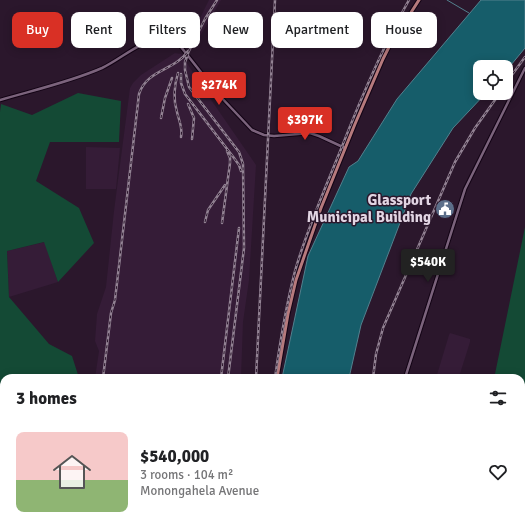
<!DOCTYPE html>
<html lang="en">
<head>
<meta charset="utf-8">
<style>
  body { margin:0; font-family:Signika,sans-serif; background:#f6f6f6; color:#202124; height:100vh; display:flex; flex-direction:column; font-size:15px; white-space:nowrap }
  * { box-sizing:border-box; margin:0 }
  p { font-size:13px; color:#757577 }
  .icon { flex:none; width:22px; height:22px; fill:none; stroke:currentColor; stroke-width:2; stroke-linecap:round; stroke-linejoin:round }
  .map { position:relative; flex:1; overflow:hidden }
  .drawer { position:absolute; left:0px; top:374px; width:525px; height:156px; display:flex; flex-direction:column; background:#fff; border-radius:12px 12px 0 0; box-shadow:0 2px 10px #0003 }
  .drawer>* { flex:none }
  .top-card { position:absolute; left:12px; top:12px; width:501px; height:36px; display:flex; gap:8px }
  .buttons { position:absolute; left:473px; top:60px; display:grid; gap:8px }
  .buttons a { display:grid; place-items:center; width:40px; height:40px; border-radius:8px; background:#fff; box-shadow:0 2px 10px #0003; font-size:20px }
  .price { position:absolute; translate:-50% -34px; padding:0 9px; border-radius:4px; background:#d93025; color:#fff; font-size:13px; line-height:26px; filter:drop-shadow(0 1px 2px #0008) }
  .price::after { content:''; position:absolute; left:50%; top:24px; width:12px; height:9px; margin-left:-6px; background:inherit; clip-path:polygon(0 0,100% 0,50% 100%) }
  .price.active { background:#222; color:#fff }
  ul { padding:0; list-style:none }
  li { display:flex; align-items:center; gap:12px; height:100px; padding:0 16px }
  li span { display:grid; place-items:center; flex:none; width:112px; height:80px; border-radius:8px; color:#555 }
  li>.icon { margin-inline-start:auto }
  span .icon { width:48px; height:48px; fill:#fffc; stroke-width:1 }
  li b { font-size:17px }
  h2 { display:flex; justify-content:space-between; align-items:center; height:48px; padding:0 16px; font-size:17px }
  .tag { padding:0 14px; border-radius:8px; background:#fff; box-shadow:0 2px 10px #0003; font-size:14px; line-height:36px }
  .tag.active { background:#d93025; color:#fff }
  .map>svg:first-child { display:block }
  .built { fill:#351c37 }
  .green { fill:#144a35 }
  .water { fill:#165d6a; stroke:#53818e }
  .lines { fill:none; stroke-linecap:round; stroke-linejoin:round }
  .stream { stroke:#53818e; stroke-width:1 }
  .secondary-casing { stroke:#120314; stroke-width:4.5 }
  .primary-casing { stroke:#120314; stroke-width:5 }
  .secondary { stroke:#7b637c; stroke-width:2.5 }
  .primary { stroke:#b67a7d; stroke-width:3 }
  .rail-casing { stroke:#938394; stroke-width:2.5 }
  .rail { stroke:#2b172c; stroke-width:1; stroke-dasharray:3; stroke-linecap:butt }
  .labels { text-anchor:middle; stroke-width:3; stroke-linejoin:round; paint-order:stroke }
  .poi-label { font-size:15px; font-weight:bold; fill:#e2d5e3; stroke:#2b172c; text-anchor:end }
</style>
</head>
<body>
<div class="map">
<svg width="525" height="530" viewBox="0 0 525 530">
  <rect width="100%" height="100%" fill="#2b172c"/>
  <g class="built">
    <path d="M209,0H221L196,43L189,40Z"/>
    <path d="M175,53L181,54L205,91L256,165L249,280L243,322L241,378H95L99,351L95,341L97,314L106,287L114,211L130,88L133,83L141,75Z"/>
    <path d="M86,147L120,148L116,189H86Z"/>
    <path d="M45,242L58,282L9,297L7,251Z"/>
    <path d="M450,333L470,339V342L459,377L436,378L449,335Z"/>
    <path d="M132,526H214V530H134Z"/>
  </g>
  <g class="green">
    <path d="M78,93L121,101L119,142H50L36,181L79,208L94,243L58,282L44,242L7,251L9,297L49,344L72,356L79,378H4V448L0,444V112L1,104L32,115Z"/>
    <path d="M525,227V413L521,408V378H498L495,374Z"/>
    <path d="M43,526H126L131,530H47Z"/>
  </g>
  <g class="water">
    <path d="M481,0H525V48L506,71V67H480V93H486L453,128L411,194L361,325L349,378H282L308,256L349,167L358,161L397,99Z"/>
    <path d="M258,526H325L324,530H257Z"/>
  </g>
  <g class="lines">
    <path class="stream" d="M447,0L469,13"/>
    <defs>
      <g id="secondary">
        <path d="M0,100C34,90 70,82 102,68C119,60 138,43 156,39C165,37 175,40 181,47L219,95L252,130L264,135L274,136L310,133L319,136L345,148"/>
        <path d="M405,378L465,189L525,68"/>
        <path d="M407,526V530"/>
      </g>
      <g id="primary">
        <path d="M277,378L288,314L296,280L321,208L355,124L383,59L389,47L419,0"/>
        <path d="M253,530V526"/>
      </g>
    </defs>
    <use href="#secondary" class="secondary-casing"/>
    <use href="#primary" class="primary-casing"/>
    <use href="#secondary" class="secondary"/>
    <use href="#primary" class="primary"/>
    <defs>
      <g id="rail">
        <path d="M188,54L185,62V70L189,87L239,152L243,164L244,248L228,378"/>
        <path d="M186,57L205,19L217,0"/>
        <path d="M178,73C174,86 173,99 177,112C179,121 183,128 181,137"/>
        <path d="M181,74V83L185,94L234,158L239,165L241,171"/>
        <path d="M506,83L525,57"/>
        <path d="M188,104L194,118L192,139"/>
        <path d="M161,118L165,98L172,78"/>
        <path d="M205,222L208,210L225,185"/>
        <path d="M222,223L230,163V158L227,151"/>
        <path d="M103,378L111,313L115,300L139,94C147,69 175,71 188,51"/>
        <path d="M221,378L239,228"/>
        <path d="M256,378L275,0"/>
        <path d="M275,378C280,342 286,306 295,271C307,229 325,189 341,149C361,98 382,48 409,0"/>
        <path d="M373,378L376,354L383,328L455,162L475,128L500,93"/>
        <path d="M133,526L137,530"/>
        <path d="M152,526L155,530"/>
        <path d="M372,526V530"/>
        <path d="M202,530L206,526"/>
        <path d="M213,530V526"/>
        <path d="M234,530V526"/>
        <path d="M250,530V526"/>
        <path d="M361,530V526"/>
      </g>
    </defs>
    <use href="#rail" class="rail-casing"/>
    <use href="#rail" class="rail"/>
  </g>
  <defs>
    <symbol id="civic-disc" viewBox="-11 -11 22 22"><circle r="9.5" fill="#5c6f8a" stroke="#2b172c"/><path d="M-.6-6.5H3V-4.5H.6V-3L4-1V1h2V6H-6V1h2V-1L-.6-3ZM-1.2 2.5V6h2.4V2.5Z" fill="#fff"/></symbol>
  </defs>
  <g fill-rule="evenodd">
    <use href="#civic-disc" x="434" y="198" width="22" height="22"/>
  </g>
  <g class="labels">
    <g class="poi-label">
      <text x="431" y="205">Glassport<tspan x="431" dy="17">Municipal Building</tspan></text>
    </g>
  </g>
</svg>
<div class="buttons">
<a><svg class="icon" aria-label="locate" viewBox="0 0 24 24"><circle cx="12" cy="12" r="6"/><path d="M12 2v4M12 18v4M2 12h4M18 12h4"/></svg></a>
</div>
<b class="price" style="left:219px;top:106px">$274K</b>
<b class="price" style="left:305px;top:141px">$397K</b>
<b class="price active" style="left:428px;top:283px">$540K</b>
<div class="top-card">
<a class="tag active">Buy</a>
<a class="tag">Rent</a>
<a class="tag">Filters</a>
<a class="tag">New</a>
<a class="tag">Apartment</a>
<a class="tag">House</a>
</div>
<section class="drawer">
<h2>3 homes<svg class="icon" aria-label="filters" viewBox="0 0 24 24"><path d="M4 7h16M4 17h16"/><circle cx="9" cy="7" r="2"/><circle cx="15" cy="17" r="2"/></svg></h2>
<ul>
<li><span style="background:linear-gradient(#f6c9c9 60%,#8fb573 0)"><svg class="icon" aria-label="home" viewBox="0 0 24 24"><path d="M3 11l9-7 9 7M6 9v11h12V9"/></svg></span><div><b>$540,000</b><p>3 rooms · 104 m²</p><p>Monongahela Avenue</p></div><svg class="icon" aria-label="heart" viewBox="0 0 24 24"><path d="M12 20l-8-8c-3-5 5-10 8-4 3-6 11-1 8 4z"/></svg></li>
</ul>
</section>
</div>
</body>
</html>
